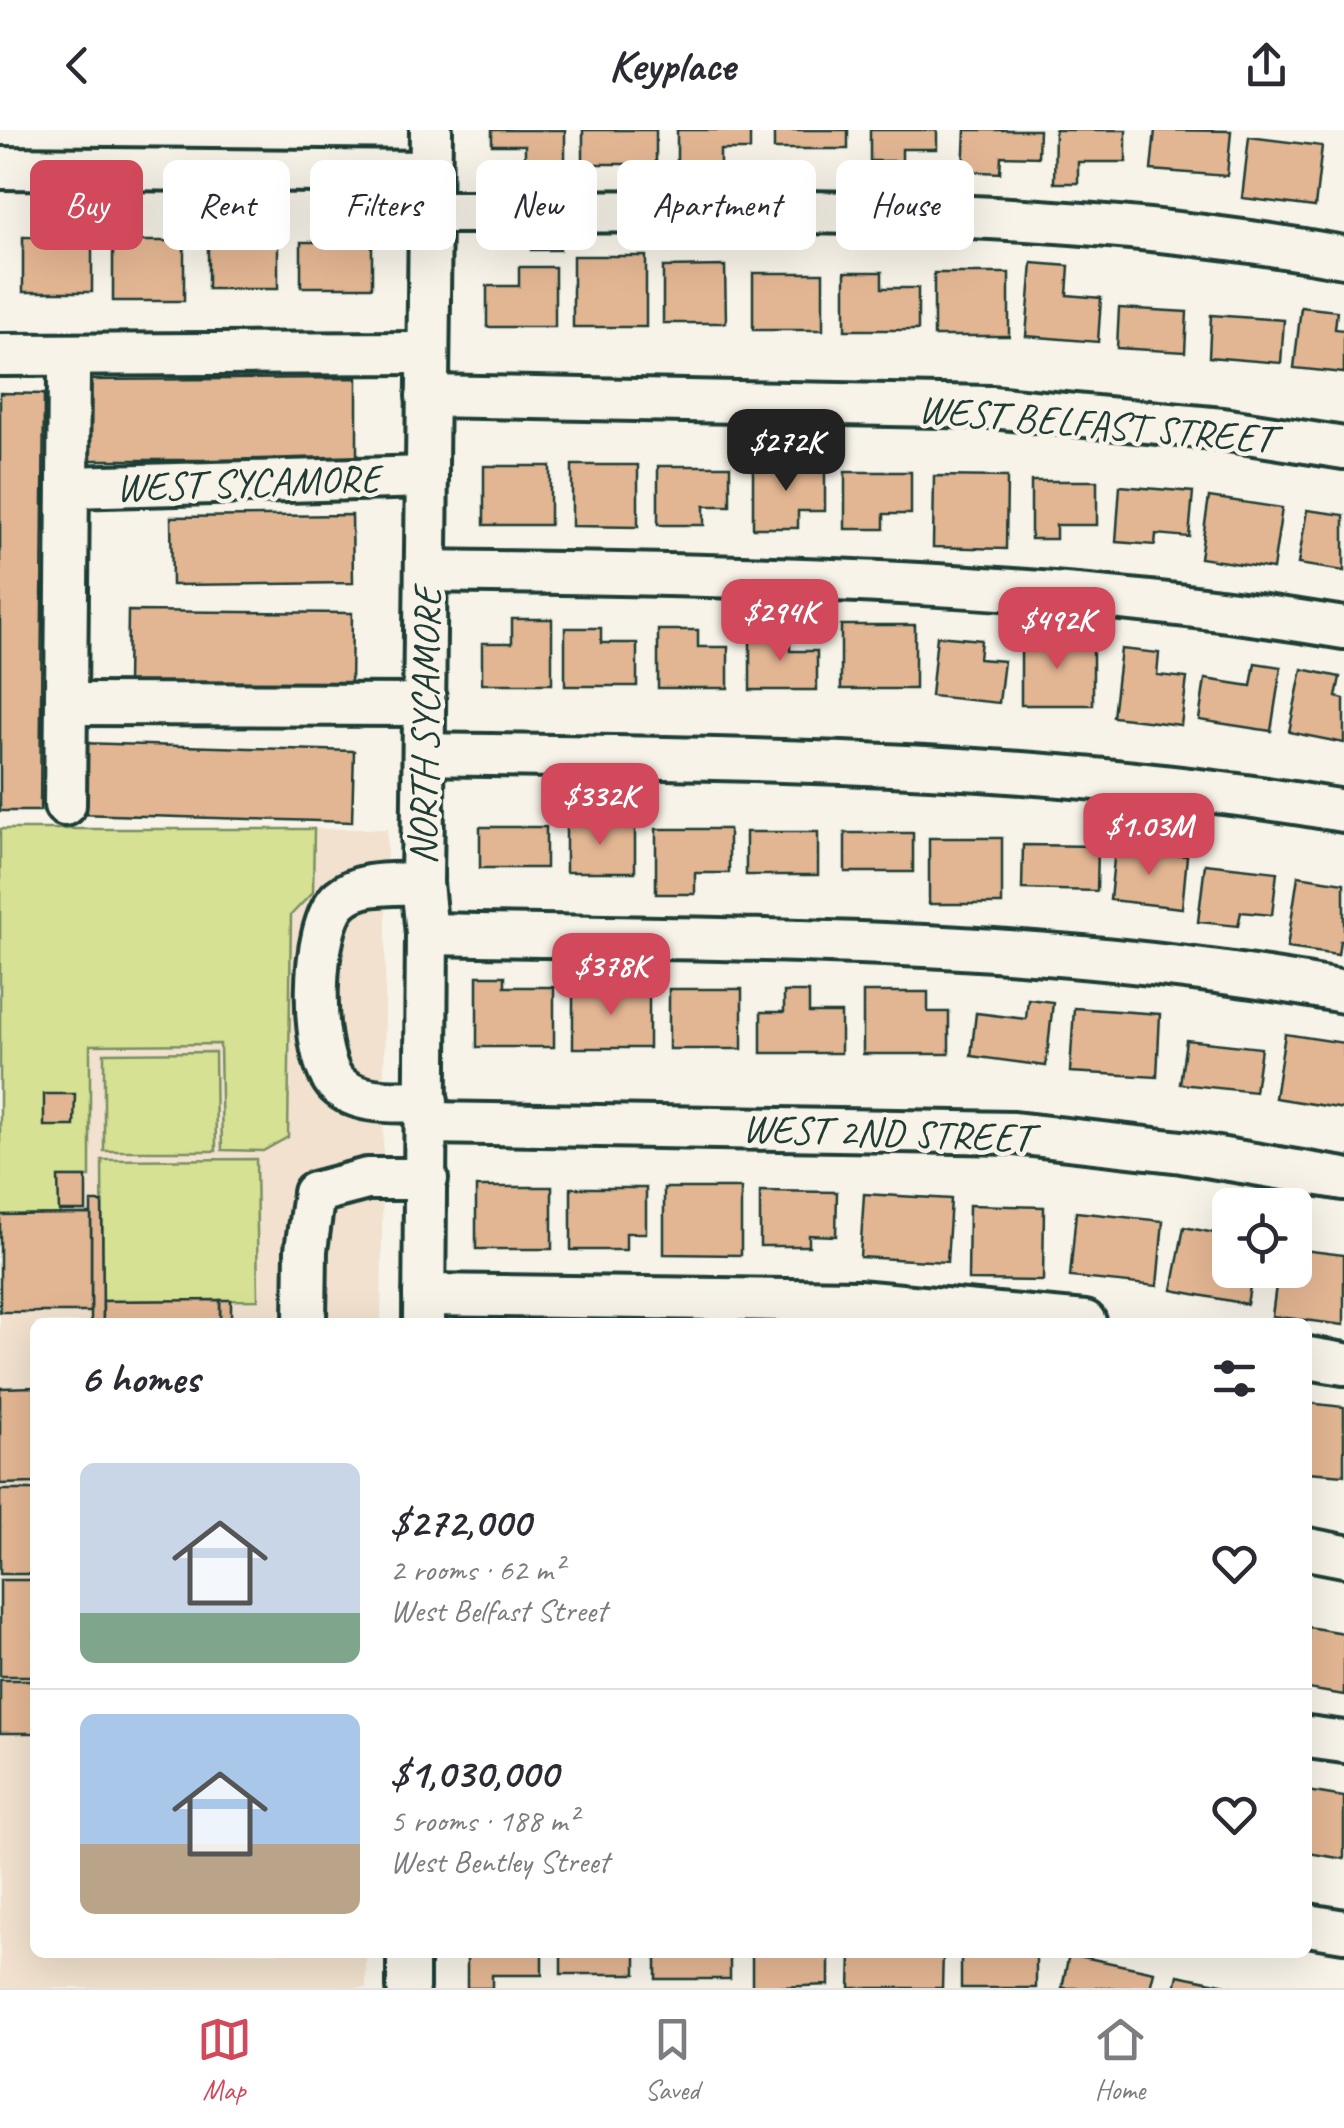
<!DOCTYPE html>
<html lang="en">
<head>
<meta charset="utf-8">
<style>
  body { margin:0; font-family:Caveat,sans-serif; background:#f7f7f7; color:#2b2b33; height:100vh; display:flex; flex-direction:column; font-size:38px; white-space:nowrap }
  * { box-sizing:border-box; margin:0 }
  p { font-size:32px; color:#7c7c81 }
  .icon { flex:none; width:55px; height:55px; fill:none; stroke:currentColor; stroke-width:2; stroke-linecap:round; stroke-linejoin:round }
  .map { position:relative; flex:1; overflow:hidden }
  .panel { position:absolute; left:30px; top:1188px; width:1282px; height:640px; display:flex; flex-direction:column; background:#fff; border-radius:15px; box-shadow:0 10px 40px #0002 }
  .panel>* { flex:none }
  .top-card { position:absolute; left:30px; top:30px; width:1285px; height:90px; display:flex; gap:20px }
  .buttons { position:absolute; left:1212px; top:1058px; display:grid; gap:20px }
  .buttons a { display:grid; place-items:center; width:100px; height:100px; border-radius:15px; background:#fff; box-shadow:0 10px 40px #0002; font-size:50px }
  .price { position:absolute; translate:-50% -85px; padding:0 22px; border-radius:20px; background:#d1495b; color:#fff; font-size:32px; line-height:65px; filter:drop-shadow(0 2px 5px #0008) }
  .price::after { content:''; position:absolute; left:50%; top:60px; width:30px; height:22px; margin-left:-15px; background:inherit; clip-path:polygon(0 0,100% 0,50% 100%) }
  .price.active { background:#222; color:#fff }
  ul { padding:0; list-style:none }
  li { display:flex; align-items:center; gap:30px; height:250px; padding:0 50px }
  li+li { border-top:2px solid #e1e1e2 }
  li span { display:grid; place-items:center; flex:none; width:280px; height:200px; border-radius:15px; color:#555 }
  li>.icon { margin-inline-start:auto }
  span .icon { width:120px; height:120px; fill:#fffc; stroke-width:1 }
  li b { font-size:42px }
  h2 { display:flex; justify-content:space-between; align-items:center; height:120px; padding:0 50px; font-size:42px }
  .pill { padding:0 35px; border-radius:15px; background:#fff; box-shadow:0 10px 40px #0002; font-size:35px; line-height:90px }
  .pill.active { background:#d1495b; color:#fff }
  header { display:flex; justify-content:space-between; align-items:center; height:130px; padding:0 50px; background:#fff; font-size:45px; font-weight:600 }
  .dock { display:flex; justify-content:space-around; align-items:center; height:140px; border-top:2px solid #e1e1e2; background:#fff; font-size:28px; color:#7c7c81 }
  .dock a { display:grid; justify-items:center; gap:5px }
  .dock .active { color:#d1495b }
  .map>svg:first-child { display:block }
  .built { fill:#f1e1ce }
  .green { fill:#d6e194; stroke:#7a8f64; stroke-width:2.5 }
  .building { fill:#e3b693; stroke:#1f3d34; stroke-width:2.5 }
  .lines { fill:none; stroke-linecap:round; stroke-linejoin:round }
  .minor-casing { stroke:#1f3d34; stroke-width:48 }
  .minor { stroke:#f7f3e8; stroke-width:40 }
  .labels { text-anchor:middle; stroke-width:9; stroke-linejoin:round; paint-order:stroke }
  .street-label { font-size:40px; fill:#1f3d34; stroke:#f7f3e8 }
</style>
</head>
<body>
<header><svg class="icon" aria-label="back" viewBox="0 0 24 24"><path d="M15 5l-7 7 7 7"/></svg>Keyplace<svg class="icon" aria-label="share" viewBox="0 0 24 24"><path d="M12 15V3M7 8l5-5 5 5M5 13v7h14v-7"/></svg></header>
<div class="map">
<svg width="1344" height="1858" viewBox="0 0 1344 1858">
  <rect width="100%" height="100%" fill="#f7f3e8"/>
  <filter id="ink" filterUnits="userSpaceOnUse"><feTurbulence type="fractalNoise" baseFrequency=".01" numOctaves="2"/><feDisplacementMap in="SourceGraphic" scale="20" xChannelSelector="R" yChannelSelector="G"/><feConvolveMatrix kernelMatrix="1 2 1 2 8 2 1 2 1" color-interpolation-filters="sRGB"/></filter>
  <g filter="url(#ink)">
    <path class="built" d="M0,699H387L381,1192H35V1822L366,1823V1858H0Z"/>
    <g class="green">
      <path d="M0,699H314L313,762L291,785L288,1007L263,1021L222,1020L220,914L90,915V1047H59L60,1084L0,1085Z"/>
      <path d="M215,922L216,1021H104V923Z"/>
      <path d="M256,1029L258,1170L103,1171L102,1030Z"/>
    </g>
    <g class="building">
      <path d="M492,0H565V41H525V15H492Z"/>
      <rect x="583" y="0" width="73" height="34"/>
      <path d="M677,0H750V20H720V35H677Z"/>
      <rect x="774" y="0" width="74" height="19"/>
      <path d="M870,0H937V19H902V31H870Z"/>
      <path d="M965,0H1039L1038,27L1001,26L1000,43L963,41Z"/>
      <path d="M1055,0H1126V32H1078V53H1054Z"/>
      <path d="M1155,0L1231,1L1227,46L1151,40Z"/>
      <path d="M1249,7L1322,16L1315,77L1242,68Z"/>
      <rect x="531" y="101" width="29" height="19"/>
      <rect x="23" y="107" width="69" height="55"/>
      <rect x="208" y="109" width="70" height="50"/>
      <rect x="113" y="111" width="71" height="60"/>
      <rect x="301" y="112" width="71" height="45"/>
      <rect x="573" y="126" width="73" height="71"/>
      <path d="M1032,133L1069,136L1067,165L1101,168L1098,212L1026,206Z"/>
      <path d="M725,136L726,193H663V137Z"/>
      <path d="M519,137H555V197H487V156H519Z"/>
      <path d="M845,142H882V158H918V200H845Z"/>
      <rect x="753" y="143" width="70" height="57"/>
      <rect x="934" y="143" width="75" height="63"/>
      <path d="M1301,177L1337,181L1335,199L1344,200V243L1294,238Z"/>
      <path d="M1119,178L1187,182L1185,222L1117,218Z"/>
      <path d="M1211,185L1284,190L1281,233L1209,227Z"/>
      <path d="M357,248V330H85V250Z"/>
      <path d="M0,263L44,264L40,681H0Z"/>
      <path d="M572,335H638V397L572,396Z"/>
      <rect x="484" y="336" width="66" height="59"/>
      <path d="M658,336H730V376H704V395H658Z"/>
      <path d="M753,336H825V381H798V398H753Z"/>
      <path d="M845,342H911V384H884V399H845Z"/>
      <path d="M934,346L1007,347L1006,419L933,417Z"/>
      <path d="M1031,351H1097V395H1056V409H1031Z"/>
      <path d="M1120,356L1193,362L1189,407L1156,404L1155,415L1116,412Z"/>
      <path d="M1209,367L1282,378L1273,439L1200,428Z"/>
      <path d="M1307,380L1344,385V441L1298,434Z"/>
      <path d="M352,385L353,453L172,455L171,387Z"/>
      <path d="M128,481L352,483L351,559L127,556Z"/>
      <path d="M512,489H552V554H482V513H512Z"/>
      <rect x="841" y="495" width="74" height="64"/>
      <path d="M565,498H601V513H637V556H565Z"/>
      <path d="M658,500H698V517H728V558H658Z"/>
      <path d="M750,501H790V521H817V560H750Z"/>
      <path d="M937,506L981,510L979,529L1004,531L999,573L931,566Z"/>
      <rect x="1021" y="510" width="72" height="65"/>
      <path d="M1121,519L1159,523L1157,545L1187,548L1181,595L1113,587Z"/>
      <path d="M1255,533L1281,537L1271,601L1199,590L1205,549L1251,556Z"/>
      <path d="M1302,539L1340,547L1336,567L1344,569V613L1289,602Z"/>
      <path d="M79,613L354,621L352,692L77,684Z"/>
      <rect x="566" y="695" width="69" height="47"/>
      <rect x="480" y="697" width="66" height="41"/>
      <path d="M656,699H729V743H695V764H656Z"/>
      <rect x="746" y="702" width="72" height="43"/>
      <rect x="845" y="703" width="68" height="39"/>
      <rect x="929" y="708" width="73" height="66"/>
      <path d="M1023,715L1098,716L1097,761L1022,759Z"/>
      <path d="M1115,719L1187,726L1182,778L1110,770Z"/>
      <path d="M1205,734L1277,742L1272,785L1241,782L1238,796L1198,792Z"/>
      <path d="M1298,746L1344,753V811H1340L1338,825L1287,818Z"/>
      <path d="M477,846H505V857H554V917H477Z"/>
      <rect x="573" y="858" width="76" height="60"/>
      <rect x="669" y="859" width="73" height="60"/>
      <path d="M784,862H809V883H841V923H761V882H784Z"/>
      <path d="M863,862H928V882H949V924H863Z"/>
      <path d="M1028,869L1053,872L1046,936L971,926L976,883L1026,889Z"/>
      <path d="M1074,878L1160,884L1157,947L1070,942Z"/>
      <path d="M1285,904L1344,913V979L1275,968Z"/>
      <path d="M1186,910L1261,918L1255,962L1180,954Z"/>
      <path d="M44,964H75L74,996H44Z"/>
      <path d="M58,1047H86V1081H59Z"/>
      <rect x="476" y="1057" width="76" height="62"/>
      <path d="M571,1058H646V1103H626V1120H571Z"/>
      <path d="M664,1058H741V1125L664,1124Z"/>
      <path d="M760,1061L837,1062L836,1106L809,1105V1116H760Z"/>
      <path d="M864,1064L951,1069L947,1132L860,1127Z"/>
      <path d="M91,1072H102L103,1192H91Z"/>
      <path d="M969,1075L1044,1077L1043,1151L968,1150Z"/>
      <path d="M1076,1082L1163,1091L1157,1156L1070,1147Z"/>
      <path d="M91,1084V1182H0V1085Z"/>
      <path d="M1184,1097L1230,1106V1140H1253L1247,1174L1172,1160Z"/>
      <path d="M1295,1119L1344,1125V1195L1272,1186L1278,1140H1295Z"/>
      <rect x="220" y="1170" width="11" height="22"/>
      <path d="M220,1170V1192H103V1171Z"/>
      <path d="M35,1257V1353L0,1354V1258Z"/>
      <path d="M1308,1273L1344,1277V1345L1308,1342Z"/>
      <rect x="0" y="1360" width="35" height="84"/>
      <rect x="0" y="1450" width="35" height="96"/>
      <path d="M1308,1497L1344,1503V1565L1308,1559Z"/>
      <rect x="0" y="1550" width="35" height="53"/>
      <path d="M1308,1661L1344,1667V1729L1308,1723Z"/>
      <path d="M467,1822H542V1845H492V1858H467Z"/>
      <rect x="561" y="1822" width="75" height="22"/>
      <rect x="656" y="1822" width="74" height="27"/>
      <path d="M752,1822H829V1855L752,1858Z"/>
      <path d="M851,1822H943L942,1858H850Z"/>
      <rect x="961" y="1822" width="75" height="36"/>
      <path d="M1069,1824L1154,1842L1150,1858H1062Z"/>
      <path d="M1178,1845L1241,1858H1175Z"/>
    </g>
    <g class="lines">
      <defs>
        <g id="minor">
          <path d="M0,38L430,42"/>
          <path d="M430,82C733,82 1044,72 1344,127"/>
          <path d="M0,225L428,223"/>
          <path d="M427,266L991,277L1222,299L1344,318"/>
          <path d="M69,357L427,347"/>
          <path d="M426,441C736,446 1037,447 1344,498"/>
          <path d="M67,574L424,575"/>
          <path d="M424,624C732,629 1039,629 1344,681"/>
          <path d="M65,675L69,244"/>
          <path d="M422,753C395,755 362,750 340,769C310,796 309,926 337,954C359,976 400,971 427,971"/>
          <path d="M427,804C734,810 1042,806 1344,862"/>
          <path d="M427,993L1014,1003L1182,1022L1344,1049"/>
          <path d="M424,1165L858,1171L1085,1192"/>
          <path d="M305,1192L306,1120L314,1063L367,1049H427"/>
          <path d="M424,1192L427,804L422,753L431,0"/>
          <path d="M1308,1228L1344,1234"/>
          <path d="M1308,1419L1344,1426"/>
          <path d="M1308,1607L1344,1612"/>
          <path d="M1308,1795L1344,1801"/>
          <path d="M408,1858V1822"/>
        </g>
      </defs>
      <use href="#minor" class="minor-casing"/>
      <use href="#minor" class="minor"/>
    </g>
  </g>
  <g class="labels">
    <g class="street-label">
      <text transform="translate(1096 293) rotate(5)" y="14">WEST BELFAST STREET</text>
      <text transform="translate(248 352) rotate(-2)" y="14">WEST SYCAMORE</text>
      <text transform="translate(424 596) rotate(-89)" y="14">NORTH SYCAMORE</text>
      <text transform="translate(887 1002) rotate(2)" y="14">WEST 2ND STREET</text>
    </g>
  </g>
</svg>
<div class="buttons">
<a><svg class="icon" aria-label="locate" viewBox="0 0 24 24"><circle cx="12" cy="12" r="6"/><path d="M12 2v4M12 18v4M2 12h4M18 12h4"/></svg></a>
</div>
<b class="price active" style="left:786px;top:364px">$272K</b>
<b class="price" style="left:780px;top:534px">$294K</b>
<b class="price" style="left:1057px;top:542px">$492K</b>
<b class="price" style="left:600px;top:718px">$332K</b>
<b class="price" style="left:1149px;top:748px">$1.03M</b>
<b class="price" style="left:611px;top:888px">$378K</b>
<div class="top-card">
<a class="pill active">Buy</a>
<a class="pill">Rent</a>
<a class="pill">Filters</a>
<a class="pill">New</a>
<a class="pill">Apartment</a>
<a class="pill">House</a>
</div>
<section class="panel">
<h2>6 homes<svg class="icon" aria-label="filters" viewBox="0 0 24 24"><path d="M4 7h16M4 17h16"/><circle cx="9" cy="7" r="2"/><circle cx="15" cy="17" r="2"/></svg></h2>
<ul>
<li><span style="background:linear-gradient(#c9d6e8 75%,#7fa58c 0)"><svg class="icon" aria-label="home" viewBox="0 0 24 24"><path d="M3 11l9-7 9 7M6 9v11h12V9"/></svg></span><div><b>$272,000</b><p>2 rooms · 62 m²</p><p>West Belfast Street</p></div><svg class="icon" aria-label="heart" viewBox="0 0 24 24"><path d="M12 20l-8-8c-3-5 5-10 8-4 3-6 11-1 8 4z"/></svg></li>
<li><span style="background:linear-gradient(#a9c7e8 65%,#b9a48a 0)"><svg class="icon" aria-label="home" viewBox="0 0 24 24"><path d="M3 11l9-7 9 7M6 9v11h12V9"/></svg></span><div><b>$1,030,000</b><p>5 rooms · 188 m²</p><p>West Bentley Street</p></div><svg class="icon" aria-label="heart" viewBox="0 0 24 24"><path d="M12 20l-8-8c-3-5 5-10 8-4 3-6 11-1 8 4z"/></svg></li>
</ul>
</section>
</div>
<nav class="dock">
<a class="active"><svg class="icon" aria-label="map" viewBox="0 0 24 24"><path d="M3 6l6-2 6 2 6-2v14l-6 2-6-2-6 2zM9 4v14M15 6v14"/></svg>Map</a>
<a><svg class="icon" aria-label="saved" viewBox="0 0 24 24"><path d="M7 4h10v16l-5-4-5 4z"/></svg>Saved</a>
<a><svg class="icon" aria-label="home" viewBox="0 0 24 24"><path d="M3 11l9-7 9 7M6 9v11h12V9"/></svg>Home</a>
</nav>
</body>
</html>
